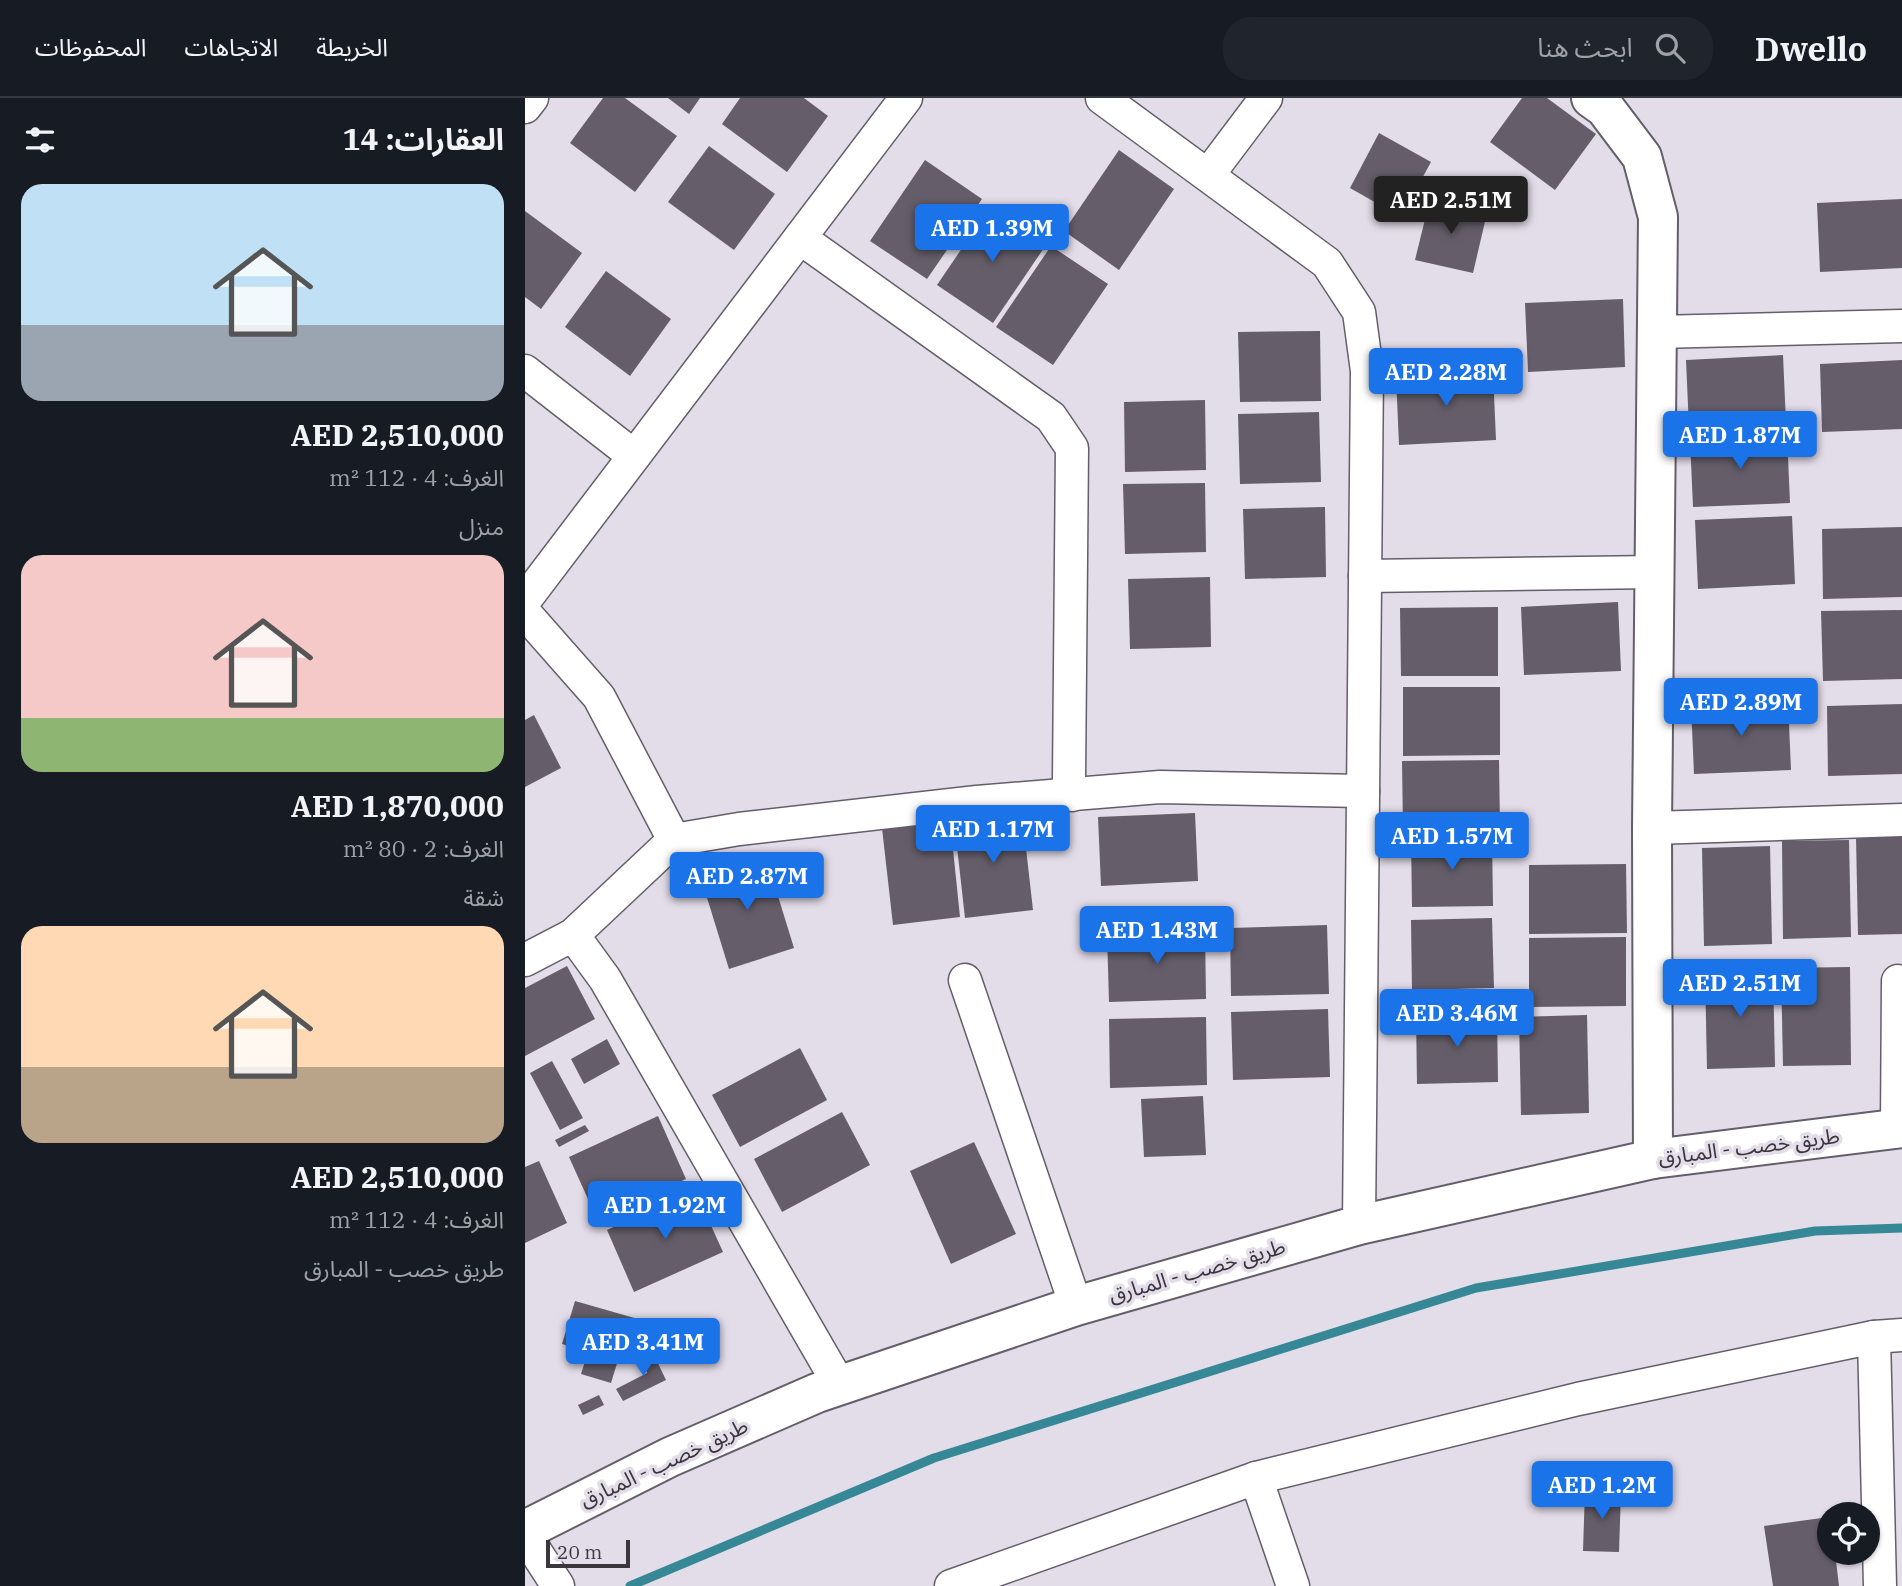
<!DOCTYPE html>
<html lang="ar">
<head>
<meta charset="utf-8">
<style>
  body { margin:0; font-family:"IBM Plex Serif","Noto Sans Arabic",serif; background:#20242c; color:#f1f3f6; direction:rtl; height:100vh; display:flex; flex-direction:column; font-size:26px; white-space:nowrap }
  * { box-sizing:border-box; margin:0 }
  p { font-size:23px; color:#9ea1a6 }
  .icon { flex:none; width:38px; height:38px; fill:none; stroke:currentColor; stroke-width:2; stroke-linecap:round; stroke-linejoin:round }
  .map { position:relative; flex:1; overflow:hidden; direction:ltr }
  .panel { display:flex; flex-direction:column; background:#171b24; width:525px }
  .panel>* { flex:none }
  .tools { position:absolute; left:1292px; top:1404px; display:grid; gap:14px }
  .tools a { display:grid; place-items:center; width:63px; height:63px; border-radius:50%; background:#171b24; box-shadow:0 2px 5px #0004; font-size:35px }
  .scale { position:absolute; left:21px; bottom:18px; width:84px; box-sizing:border-box; padding-left:7px; border:4px solid #39363c; border-top:0; font-size:19px; line-height:24px; white-space:nowrap; color:#39363c; -webkit-text-stroke:5px #e3dce9; paint-order:stroke }
  .price { position:absolute; translate:-50% -60px; padding:0 16px; border-radius:7px; background:#1a73e8; color:#fff; font-size:23px; line-height:46px; filter:drop-shadow(0 2px 4px #0008) }
  .price::after { content:''; position:absolute; left:50%; top:42px; width:21px; height:16px; margin-left:-10px; background:inherit; clip-path:polygon(0 0,100% 0,50% 100%) }
  .price.selected { background:#222; color:#fff }
  ul { padding:0; list-style:none }
  li { display:grid; align-content:center; gap:14px; height:371px; padding:0 21px }
  li span { display:grid; place-items:center; height:217px; border-radius:21px; color:#555 }
  li>.icon { margin-inline-start:auto }
  span .icon { width:126px; height:126px; fill:#fffc; stroke-width:1 }
  li b { font-size:30px }
  h2 { display:flex; justify-content:space-between; align-items:center; height:84px; padding:0 21px; font-size:30px }
  header { display:flex; align-items:center; gap:42px; box-sizing:border-box; height:98px; padding:0 35px; background:#171b24; border-bottom:2px solid #363941 }
  header strong { font-size:33px }
  nav { display:flex; gap:38px; margin-inline-start:auto; font-size:24px }
  .search { width:490px; height:63px; background:#20242c; display:flex; align-items:center; gap:18px; box-sizing:border-box; padding:0 24px; border-radius:28px; color:#9ea1a6; font-size:26px }
  main { display:flex; flex:1; min-height:0 }
  .map>svg:first-child { display:block }
  .lines { fill:none; stroke-linecap:round; stroke-linejoin:round }
  .stream { stroke:#368896; stroke-width:9 }
  .building { fill:#655e6a }
  .street-casing { stroke:#645e69; stroke-width:35 }
  .secondary-casing { stroke:#645e69; stroke-width:42 }
  .street { stroke:#fff; stroke-width:32 }
  .secondary { stroke:#fff; stroke-width:38 }
  .labels { text-anchor:middle; stroke-width:7; stroke-linejoin:round; paint-order:stroke }
  .street-label { font-size:21px; fill:#39363c; stroke:#e3dce9 }
</style>
</head>
<body>
<header>
<strong>Dwello</strong>
<div class="search"><svg class="icon" aria-label="search" viewBox="0 0 24 24"><circle cx="10" cy="10" r="6"/><path d="M15 15l6 6"/></svg>ابحث هنا</div>
<nav><a>الخريطة</a><a>الاتجاهات</a><a>المحفوظات</a></nav>
</header>
<main>
<div class="map">
<svg width="1377" height="1488" viewBox="0 0 1377 1488">
  <rect width="100%" height="100%" fill="#e3dce9"/>
  <g class="lines">
    <path class="stream" d="M105,1488L409,1360L951,1190L1290,1133L1377,1130"/>
  </g>
  <g class="building">
    <path d="M78,0H100L152,38L110,94L45,45Z"/>
    <path d="M143,0H175L164,16Z"/>
    <path d="M215,0H279L303,18L262,74L197,26Z"/>
    <path d="M997,0H1022L1071,36L1030,92L965,44Z"/>
    <path d="M854,35L906,64L876,119L825,90Z"/>
    <path d="M184,48L250,96L209,152L143,104Z"/>
    <path d="M594,52L649,91L594,172L539,133Z"/>
    <path d="M400,62L457,101L402,181L345,143Z"/>
    <path d="M905,101L962,115L948,175L890,162Z"/>
    <path d="M1377,101V170L1295,174L1292,105Z"/>
    <path d="M467,106L523,144L468,225L412,187Z"/>
    <path d="M0,113L57,155L16,211L0,199Z"/>
    <path d="M526,148L583,186L528,267L471,229Z"/>
    <path d="M81,173L146,221L105,278L40,229Z"/>
    <path d="M1098,201L1100,269L1003,274L1000,205Z"/>
    <path d="M795,233L796,303L715,304L713,234Z"/>
    <path d="M1258,257L1261,325L1164,330L1161,262Z"/>
    <path d="M1377,262V331L1297,334L1295,266Z"/>
    <path d="M968,274L971,342L874,347L871,278Z"/>
    <path d="M680,302L681,372L600,374L599,304Z"/>
    <path d="M794,314L796,384L715,386L713,316Z"/>
    <path d="M1262,336L1265,405L1168,409L1165,341Z"/>
    <path d="M680,385L681,454L600,456L598,386Z"/>
    <path d="M800,409L801,479L720,481L718,411Z"/>
    <path d="M1267,418L1270,486L1173,491L1170,422Z"/>
    <path d="M1377,429V499L1298,501L1297,431Z"/>
    <path d="M685,479L686,549L605,551L603,481Z"/>
    <path d="M1093,504L1096,573L999,577L996,509Z"/>
    <path d="M973,509V578H876L875,510Z"/>
    <path d="M1377,512V581L1298,583L1296,513Z"/>
    <path d="M878,589H975V657L878,658Z"/>
    <path d="M1263,603L1266,672L1169,676L1166,607Z"/>
    <path d="M1377,606V676L1303,678L1302,608Z"/>
    <path d="M9,617L36,670L0,689V622Z"/>
    <path d="M974,662L975,730L878,731L877,663Z"/>
    <path d="M497,715L508,812L440,820L429,722Z"/>
    <path d="M670,715L673,783L576,788L573,719Z"/>
    <path d="M425,722L435,819L368,827L357,730Z"/>
    <path d="M967,738L968,808L887,809L886,740Z"/>
    <path d="M1377,738V836L1333,837L1331,739Z"/>
    <path d="M1324,742L1326,839L1258,841L1257,743Z"/>
    <path d="M1245,748L1247,846L1179,848L1177,750Z"/>
    <path d="M240,756L269,850L204,871L175,777Z"/>
    <path d="M1101,766L1102,835L1004,836V767Z"/>
    <path d="M967,820L969,890L887,892L886,822Z"/>
    <path d="M802,827L804,896L706,898L705,830Z"/>
    <path d="M680,833L681,901L584,904L582,835Z"/>
    <path d="M1101,839V908L1004,909V840Z"/>
    <path d="M42,868L70,921L0,958V890Z"/>
    <path d="M1325,869L1326,967L1258,968L1256,870Z"/>
    <path d="M1248,871L1250,969L1182,971L1180,873Z"/>
    <path d="M803,911L805,979L708,982L706,914Z"/>
    <path d="M972,915L973,984L892,986L891,917Z"/>
    <path d="M1062,917L1064,1015L996,1017L994,919Z"/>
    <path d="M681,919L682,987L585,990L584,921Z"/>
    <path d="M82,941L95,966L59,986L46,961Z"/>
    <path d="M275,950L302,1002L215,1049L187,997Z"/>
    <path d="M27,963L58,1020L35,1032L5,975Z"/>
    <path d="M678,998L681,1057L619,1059L616,1001Z"/>
    <path d="M317,1014L345,1067L257,1114L229,1061Z"/>
    <path d="M133,1018L161,1081L72,1121L44,1059Z"/>
    <path d="M60,1027L64,1033L34,1049L30,1042Z"/>
    <path d="M449,1044L491,1136L426,1166L385,1073Z"/>
    <path d="M14,1063L42,1125L0,1145V1069Z"/>
    <path d="M170,1092L198,1154L109,1194L82,1132Z"/>
    <path d="M50,1203L120,1223L111,1253L97,1249L86,1285L56,1276L63,1254L37,1246Z"/>
    <path d="M127,1253L141,1282L98,1303L91,1291L122,1275L115,1260Z"/>
    <path d="M74,1297L79,1307L58,1317L53,1307Z"/>
    <path d="M1060,1392L1096,1393L1094,1454L1058,1453Z"/>
    <path d="M1304,1419V1454H1310L1314,1488H1248L1239,1428Z"/>
  </g>
  <g class="lines">
    <defs>
      <g id="street">
        <path d="M577,0L802,165L834,214L842,273L834,1127"/>
        <path d="M0,9L7,0"/>
        <path d="M683,77L741,0"/>
        <path d="M275,140L526,319L547,350L544,680L547,697"/>
        <path d="M1132,234L1377,228"/>
        <path d="M0,273L109,358"/>
        <path d="M840,478L1130,474"/>
        <path d="M0,502L381,0"/>
        <path d="M0,515L74,599L149,742"/>
        <path d="M1127,730L1377,722"/>
        <path d="M48,837L80,881L315,1288"/>
        <path d="M0,862L48,837L149,742L214,731L452,704L635,689L838,693"/>
        <path d="M440,882L551,1208"/>
        <path d="M1372,1030L1373,883"/>
        <path d="M1349,1239L1355,1488"/>
        <path d="M731,1380L768,1488"/>
        <path d="M0,1437L33,1488"/>
        <path d="M426,1488L731,1380L1053,1301L1349,1239L1377,1237"/>
      </g>
      <g id="secondary">
        <path d="M1066,0L1080,10L1117,59L1133,119L1127,730L1128,1061"/>
        <path d="M0,1432L145,1359L292,1295L551,1208L834,1127L1128,1061L1377,1030"/>
      </g>
    </defs>
    <use href="#street" class="street-casing"/>
    <use href="#secondary" class="secondary-casing"/>
    <use href="#street" class="street"/>
    <use href="#secondary" class="secondary"/>
  </g>
  <g class="labels">
    <g class="street-label">
      <text transform="translate(1224 1049) rotate(-7)" y="7">طريق خصب - المبارق</text>
      <text transform="translate(672 1173) rotate(-16)" y="7">طريق خصب - المبارق</text>
      <text transform="translate(139 1365) rotate(-25)" y="7">طريق خصب - المبارق</text>
    </g>
  </g>
</svg>
<div class="tools">
<a><svg class="icon" aria-label="locate" viewBox="0 0 24 24"><circle cx="12" cy="12" r="6"/><path d="M12 2v4M12 18v4M2 12h4M18 12h4"/></svg></a>
</div>
<div class="scale">20 m</div>
<b class="price selected" style="left:926px;top:138px">AED 2.51M</b>
<b class="price" style="left:467px;top:166px">AED 1.39M</b>
<b class="price" style="left:921px;top:310px">AED 2.28M</b>
<b class="price" style="left:1215px;top:373px">AED 1.87M</b>
<b class="price" style="left:1216px;top:640px">AED 2.89M</b>
<b class="price" style="left:468px;top:767px">AED 1.17M</b>
<b class="price" style="left:927px;top:774px">AED 1.57M</b>
<b class="price" style="left:222px;top:814px">AED 2.87M</b>
<b class="price" style="left:632px;top:868px">AED 1.43M</b>
<b class="price" style="left:1215px;top:921px">AED 2.51M</b>
<b class="price" style="left:932px;top:951px">AED 3.46M</b>
<b class="price" style="left:140px;top:1143px">AED 1.92M</b>
<b class="price" style="left:118px;top:1280px">AED 3.41M</b>
<b class="price" style="left:1077px;top:1423px">AED 1.2M</b>
</div>
<section class="panel">
<h2>العقارات: 14<svg class="icon" aria-label="filters" viewBox="0 0 24 24"><path d="M4 7h16M4 17h16"/><circle cx="9" cy="7" r="2"/><circle cx="15" cy="17" r="2"/></svg></h2>
<ul>
<li><span style="background:linear-gradient(#bfe0f5 65%,#9aa5b1 0)"><svg class="icon" aria-label="home" viewBox="0 0 24 24"><path d="M3 11l9-7 9 7M6 9v11h12V9"/></svg></span><div><b>AED 2,510,000</b><p>الغرف: 4 · 112 m²</p><p>منزل</p></div></li>
<li><span style="background:linear-gradient(#f6c9c9 75%,#8fb573 0)"><svg class="icon" aria-label="home" viewBox="0 0 24 24"><path d="M3 11l9-7 9 7M6 9v11h12V9"/></svg></span><div><b>AED 1,870,000</b><p>الغرف: 2 · 80 m²</p><p>شقة</p></div></li>
<li><span style="background:linear-gradient(#ffd9b3 65%,#b9a48a 0)"><svg class="icon" aria-label="home" viewBox="0 0 24 24"><path d="M3 11l9-7 9 7M6 9v11h12V9"/></svg></span><div><b>AED 2,510,000</b><p>الغرف: 4 · 112 m²</p><p>طريق خصب - المبارق</p></div></li>
</ul>
</section>
</main>
</body>
</html>
